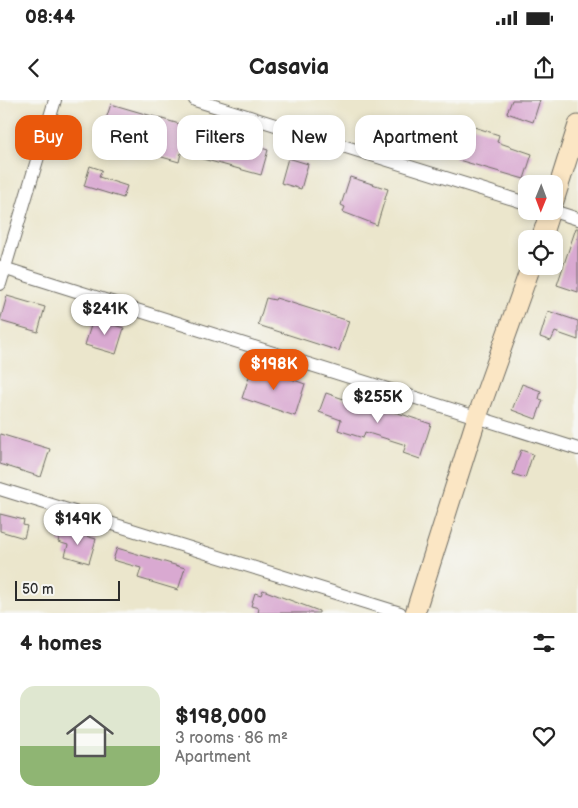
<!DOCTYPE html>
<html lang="en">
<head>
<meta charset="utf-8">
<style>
  body { margin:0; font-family:"Balsamiq Sans",sans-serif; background:#f6f6f6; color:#222; height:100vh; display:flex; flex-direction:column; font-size:19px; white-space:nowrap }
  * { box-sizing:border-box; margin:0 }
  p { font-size:16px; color:#767676 }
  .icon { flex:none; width:28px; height:28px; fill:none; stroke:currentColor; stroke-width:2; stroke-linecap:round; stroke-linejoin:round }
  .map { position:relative; height:513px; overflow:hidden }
  .drawer { display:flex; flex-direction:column; background:#fff; flex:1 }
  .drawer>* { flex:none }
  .hud { position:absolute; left:15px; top:15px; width:549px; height:45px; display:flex; gap:10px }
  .needle { width:32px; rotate:181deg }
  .controls { position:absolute; left:518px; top:75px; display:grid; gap:10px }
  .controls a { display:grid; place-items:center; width:45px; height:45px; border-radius:10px; background:#fff; box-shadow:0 2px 8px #0003; font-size:25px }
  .scale { position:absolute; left:15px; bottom:12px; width:105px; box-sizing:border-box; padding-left:5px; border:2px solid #2b2b2b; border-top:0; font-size:14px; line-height:18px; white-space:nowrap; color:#2b2b2b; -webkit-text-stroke:4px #f6f6f2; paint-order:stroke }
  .price { position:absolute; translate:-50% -42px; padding:0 11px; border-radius:18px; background:#fff; color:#222; font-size:16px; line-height:32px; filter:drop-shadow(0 1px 2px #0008) }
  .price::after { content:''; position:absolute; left:50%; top:30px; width:15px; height:11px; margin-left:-8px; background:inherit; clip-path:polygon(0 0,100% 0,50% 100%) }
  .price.selected { background:#ea580c; color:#fff }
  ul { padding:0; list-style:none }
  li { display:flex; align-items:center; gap:15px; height:125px; padding:0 20px }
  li+li { border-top:1px solid #e0e0e0 }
  li span { display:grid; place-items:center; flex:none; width:140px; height:100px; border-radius:15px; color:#555 }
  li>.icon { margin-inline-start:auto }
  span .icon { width:60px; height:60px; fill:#fffc; stroke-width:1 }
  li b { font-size:21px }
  h2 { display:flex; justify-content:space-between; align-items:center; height:60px; padding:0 20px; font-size:21px }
  .tag { padding:0 18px; border-radius:15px; background:#fff; box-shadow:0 2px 8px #0003; font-size:18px; line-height:45px }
  .tag.selected { background:#ea580c; color:#fff }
  .status { display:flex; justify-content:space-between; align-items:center; height:35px; padding:0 25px; background:#fff; direction:ltr }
  .status svg { height:14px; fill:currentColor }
  header { display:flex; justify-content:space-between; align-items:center; height:65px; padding:0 20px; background:#fff; font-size:22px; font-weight:700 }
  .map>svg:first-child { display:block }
  .building { fill:#d9a9d1 }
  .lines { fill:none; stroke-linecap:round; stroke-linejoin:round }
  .street-casing { stroke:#6e6c63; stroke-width:14 }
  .secondary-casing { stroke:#6e6c63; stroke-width:21 }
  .street { stroke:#fff; stroke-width:12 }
  .secondary { stroke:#fbe6c4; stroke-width:19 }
</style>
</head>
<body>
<div class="status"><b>08:44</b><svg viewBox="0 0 49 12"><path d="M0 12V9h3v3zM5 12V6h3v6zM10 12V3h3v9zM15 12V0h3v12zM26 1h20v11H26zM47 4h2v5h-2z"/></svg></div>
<header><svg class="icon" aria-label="back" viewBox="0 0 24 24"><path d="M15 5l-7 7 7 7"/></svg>Casavia<svg class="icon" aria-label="share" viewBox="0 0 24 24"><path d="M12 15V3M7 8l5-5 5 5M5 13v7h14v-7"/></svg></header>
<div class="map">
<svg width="578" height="513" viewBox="0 0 578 513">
  <rect width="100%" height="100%" fill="#f6f6f2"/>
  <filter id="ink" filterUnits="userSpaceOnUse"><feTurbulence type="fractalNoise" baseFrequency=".02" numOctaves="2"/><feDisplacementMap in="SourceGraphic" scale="10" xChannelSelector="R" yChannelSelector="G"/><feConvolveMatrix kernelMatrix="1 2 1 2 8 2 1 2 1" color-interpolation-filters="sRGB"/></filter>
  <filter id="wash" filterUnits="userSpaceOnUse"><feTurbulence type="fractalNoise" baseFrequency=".0096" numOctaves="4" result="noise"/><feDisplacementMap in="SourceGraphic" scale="20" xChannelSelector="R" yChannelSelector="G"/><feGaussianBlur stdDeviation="1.12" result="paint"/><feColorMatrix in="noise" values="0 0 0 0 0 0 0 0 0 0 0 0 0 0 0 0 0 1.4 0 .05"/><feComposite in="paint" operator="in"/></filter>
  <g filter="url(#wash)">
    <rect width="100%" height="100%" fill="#ebe6cc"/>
    <g id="blocks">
      <g class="building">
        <path d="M512,0H540L533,22L507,13Z"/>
        <path d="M111,4L268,50L261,75L181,53L179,62L138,50L140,46L101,34Z"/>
        <path d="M471,26L499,35L497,42L532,54L524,79L455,59L464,33L468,35Z"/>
        <path d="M288,58L308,64L301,89L281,83Z"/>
        <path d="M90,66L102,70L99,77L127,86L123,98L84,86Z"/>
        <path d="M350,77L388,89L377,125L343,112L345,107L341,105Z"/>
        <path d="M576,128H578V192L557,185Z"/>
        <path d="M7,196L45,207L38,232L0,221Z"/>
        <path d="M266,198L275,200L276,198L349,221L339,251L258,225Z"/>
        <path d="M548,211L578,221V240L555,232L551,241L540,237Z"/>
        <path d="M93,219L124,228L116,254L85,245Z"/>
        <path d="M261,268L305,284L295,316L242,298L251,271L260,274Z"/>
        <path d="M522,284L541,291L539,299L543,300L536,319L512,310Z"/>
        <path d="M326,293L376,310L386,309L431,324L420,359L403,353L406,345L365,332L363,338L338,330L341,320L319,312Z"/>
        <path d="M0,334L50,349L41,377L0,364Z"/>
        <path d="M521,350L533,354L525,378L513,374Z"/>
        <path d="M0,414L24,420L23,425L27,426L24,438L0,431Z"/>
        <path d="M62,429L96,439L89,463L65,456L68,445L58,442Z"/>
        <path d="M117,448L185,468L178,490L138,478L141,468L113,460Z"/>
        <path d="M263,490L319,511V513H258L259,508L251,506L255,493L261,495Z"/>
      </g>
    </g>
  </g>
  <g filter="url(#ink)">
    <use href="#blocks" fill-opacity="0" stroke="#6e6c63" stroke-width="1"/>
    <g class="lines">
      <defs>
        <g id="street">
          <path d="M195,0L526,103"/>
          <path d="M553,111L578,119"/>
          <path d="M0,167L578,349"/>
          <path d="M0,184L55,0"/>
          <path d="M0,389L400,513"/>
        </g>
        <g id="secondary">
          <path d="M554,101L578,25"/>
          <path d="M541,139L550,111"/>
          <path d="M415,513L477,317L531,166"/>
        </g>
      </defs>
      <use href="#street" class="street-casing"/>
      <use href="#secondary" class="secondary-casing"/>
      <use href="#street" class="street"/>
      <use href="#secondary" class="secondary"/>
    </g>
  </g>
</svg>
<div class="controls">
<a><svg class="needle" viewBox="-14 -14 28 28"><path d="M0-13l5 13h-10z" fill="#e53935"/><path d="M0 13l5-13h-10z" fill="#767676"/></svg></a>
<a><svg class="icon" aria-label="locate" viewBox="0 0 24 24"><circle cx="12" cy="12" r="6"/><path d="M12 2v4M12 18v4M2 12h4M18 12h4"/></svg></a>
</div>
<div class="scale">50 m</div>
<b class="price" style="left:105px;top:236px">$241K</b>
<b class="price selected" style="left:274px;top:291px">$198K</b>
<b class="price" style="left:378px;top:324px">$255K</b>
<b class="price" style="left:78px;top:446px">$149K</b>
<div class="hud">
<a class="tag selected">Buy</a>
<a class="tag">Rent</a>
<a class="tag">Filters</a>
<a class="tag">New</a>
<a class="tag">Apartment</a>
</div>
</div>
<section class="drawer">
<h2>4 homes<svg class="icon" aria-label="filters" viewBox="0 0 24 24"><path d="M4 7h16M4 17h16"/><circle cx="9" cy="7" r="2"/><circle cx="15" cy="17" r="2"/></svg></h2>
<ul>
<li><span style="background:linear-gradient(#dfe7d0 60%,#8fb573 0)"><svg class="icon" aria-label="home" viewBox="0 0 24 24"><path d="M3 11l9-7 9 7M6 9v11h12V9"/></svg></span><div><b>$198,000</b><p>3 rooms · 86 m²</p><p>Apartment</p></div><svg class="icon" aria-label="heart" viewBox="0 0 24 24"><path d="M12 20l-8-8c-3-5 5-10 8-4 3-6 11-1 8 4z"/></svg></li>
</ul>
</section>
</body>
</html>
